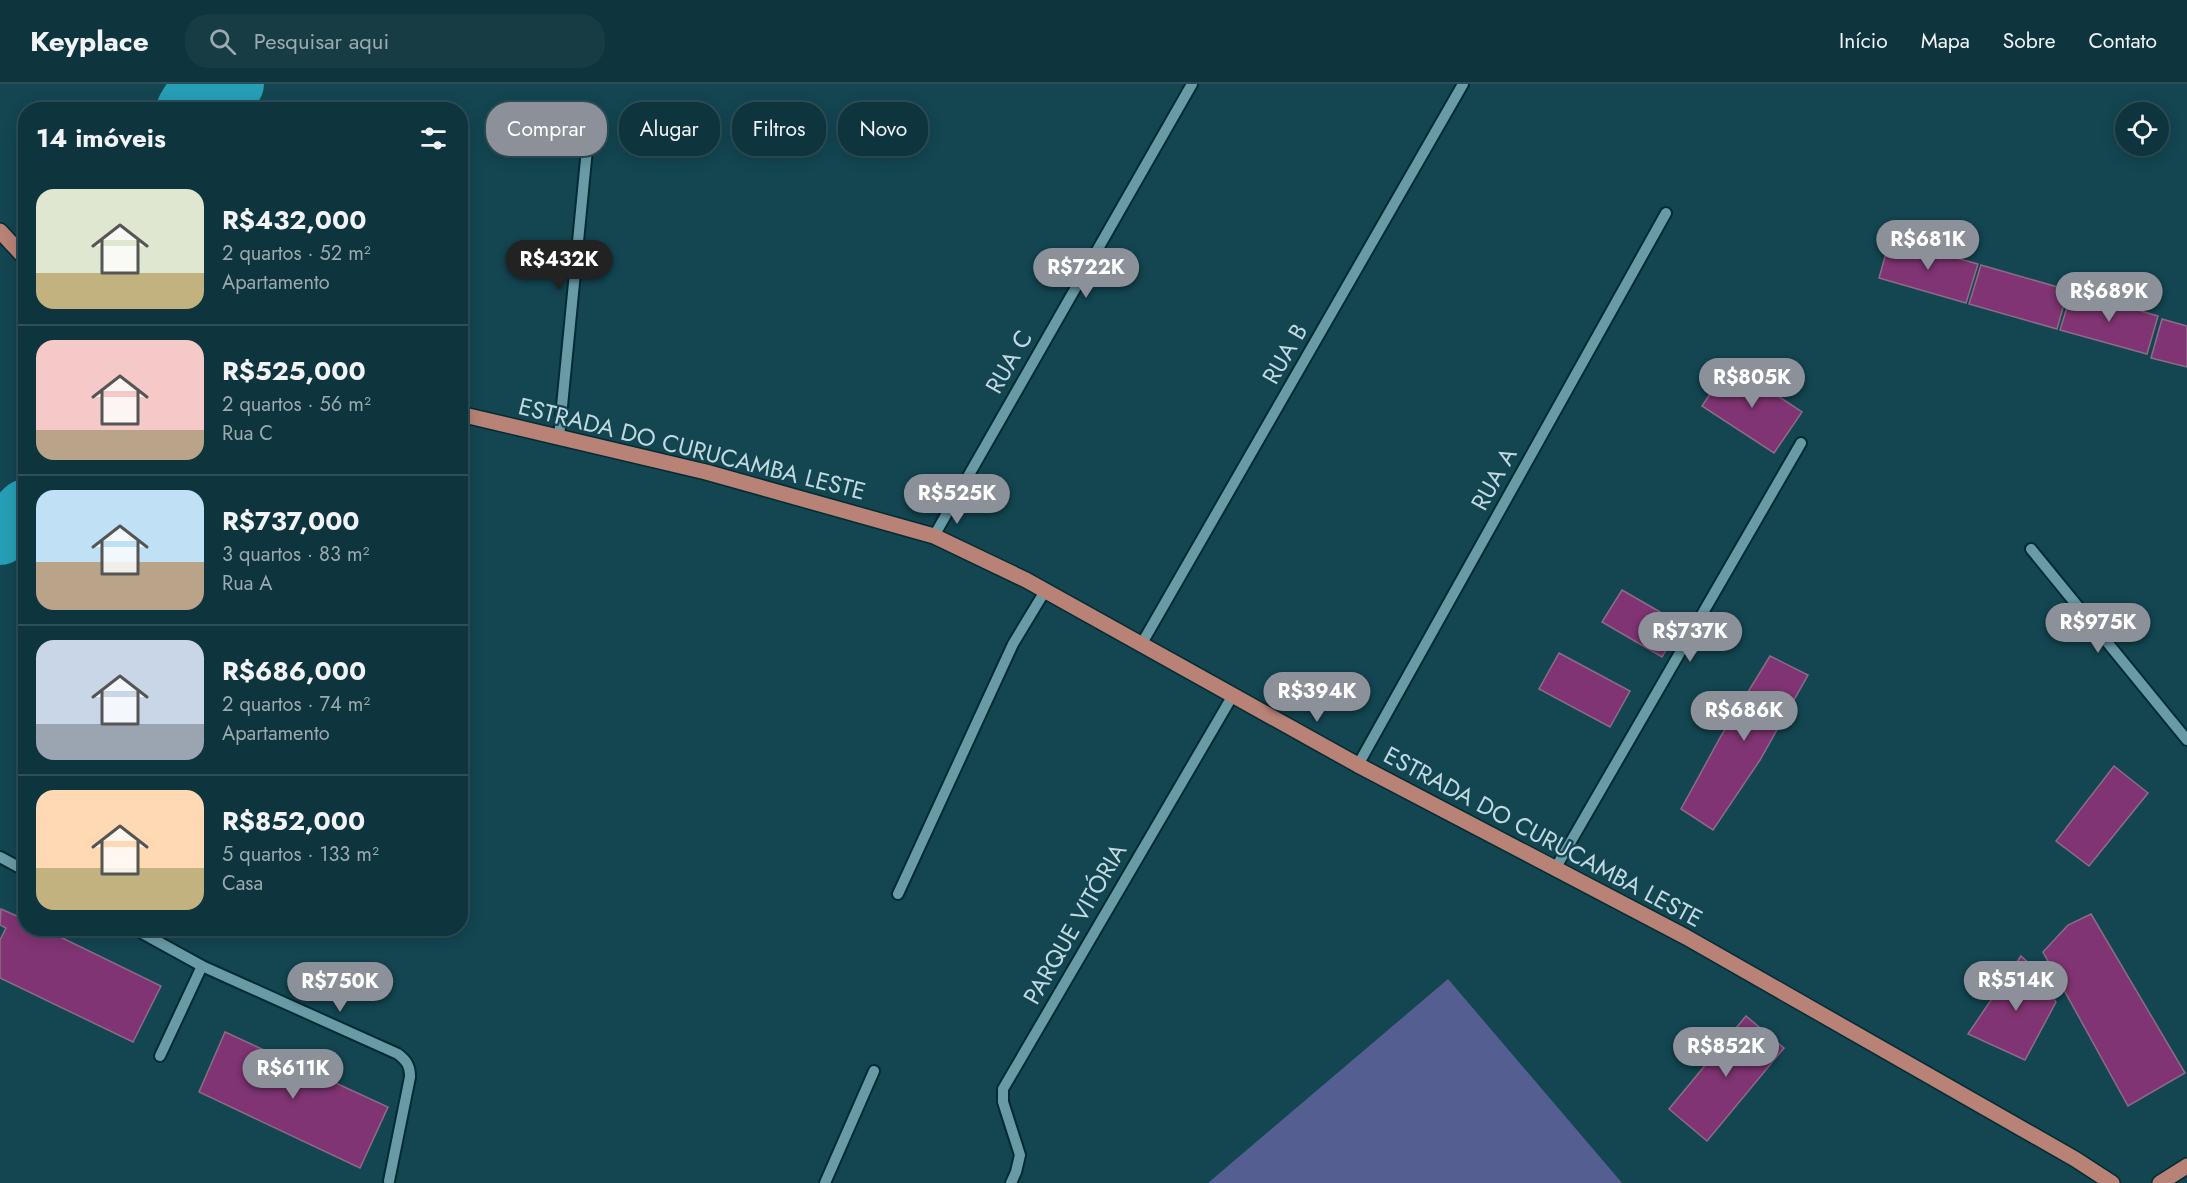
<!DOCTYPE html>
<html lang="pt">
<head>
<meta charset="utf-8">
<style>
  body { margin:0; font-family:Jost,sans-serif; background:#173c44; color:#f1f3f6; height:100vh; display:flex; flex-direction:column; font-size:22px; white-space:nowrap }
  * { box-sizing:border-box; margin:0 }
  p { font-size:20px; color:#9baab0 }
  .icon { flex:none; width:33px; height:33px; fill:none; stroke:currentColor; stroke-width:2; stroke-linecap:round; stroke-linejoin:round }
  .map { position:relative; flex:1; overflow:hidden }
  .details { position:absolute; left:18px; top:18px; width:450px; height:834px; display:flex; flex-direction:column; background:#0e343d; border-radius:24px; box-shadow:0 3px 15px #0003,0 0 0 2px #2e4f57 }
  .details>* { flex:none }
  .hud { position:absolute; left:486px; top:18px; width:570px; height:54px; display:flex; gap:12px }
  .fabs { position:absolute; left:2115px; top:18px; display:grid; gap:12px }
  .fabs a { display:grid; place-items:center; width:54px; height:54px; border-radius:50%; background:#0e343d; box-shadow:0 3px 15px #0003,0 0 0 2px #2e4f57; font-size:30px }
  .price { position:absolute; translate:-50% -51px; padding:0 14px; border-radius:21px; background:#8c9099; color:#fff; font-size:20px; line-height:39px; filter:drop-shadow(0 2px 3px #0008) }
  .price::after { content:''; position:absolute; left:50%; top:36px; width:18px; height:14px; margin-left:-9px; background:inherit; clip-path:polygon(0 0,100% 0,50% 100%) }
  .price.current { background:#222; color:#fff }
  ul { padding:0; list-style:none }
  li { display:flex; align-items:center; gap:18px; height:150px; padding:0 18px }
  li+li { border-top:2px solid #2e4f57 }
  li span { display:grid; place-items:center; flex:none; width:168px; height:120px; border-radius:18px; color:#555 }
  li>.icon { margin-inline-start:auto }
  span .icon { width:72px; height:72px; fill:#fffc; stroke-width:1 }
  li b { font-size:26px }
  h2 { display:flex; justify-content:space-between; align-items:center; height:72px; padding:0 18px; font-size:26px }
  .pill { padding:0 21px; border-radius:24px; background:#0e343d; box-shadow:0 3px 15px #0003,0 0 0 2px #2e4f57; font-size:21px; line-height:54px }
  .pill.current { background:#8c9099; color:#fff }
  header { display:flex; align-items:center; gap:36px; box-sizing:border-box; height:84px; padding:0 30px; background:#0e343d; border-bottom:2px solid #2e4f57 }
  header strong { font-size:28px }
  nav { display:flex; gap:33px; margin-inline-start:auto; font-size:21px }
  .search { width:420px; height:54px; background:#173c44; display:flex; align-items:center; gap:15px; box-sizing:border-box; padding:0 21px; border-radius:24px; color:#9baab0; font-size:22px }
  .map>svg:first-child { display:block }
  .green { fill:#555e91 }
  .lines { fill:none; stroke-linecap:round; stroke-linejoin:round }
  .river { stroke:#269fb6; stroke-width:60 }
  .building { fill:#803473; stroke:#8d6c85; stroke-width:1.5 }
  .minor-casing { stroke:#032b33; stroke-width:14 }
  .major-casing { stroke:#032b33; stroke-width:18 }
  .minor { stroke:#699ba7; stroke-width:10 }
  .major { stroke:#b88276; stroke-width:15 }
  .labels { text-anchor:middle; stroke-width:4.5; stroke-linejoin:round; paint-order:stroke }
  .street-label { font-size:24px; fill:#c1d9e0; stroke:#134651 }
</style>
</head>
<body>
<header>
<strong>Keyplace</strong>
<div class="search"><svg class="icon" aria-label="search" viewBox="0 0 24 24"><circle cx="10" cy="10" r="6"/><path d="M15 15l6 6"/></svg>Pesquisar aqui</div>
<nav><a>Início</a><a>Mapa</a><a>Sobre</a><a>Contato</a></nav>
</header>
<div class="map">
<svg width="2187" height="1099" viewBox="0 0 2187 1099">
  <rect width="100%" height="100%" fill="#134651"/>
  <path class="green" d="M1448,895L1622,1099H1208Z"/>
  <g class="lines">
    <g class="river">
      <path d="M186,26L190,19L234,0"/>
      <path d="M0,451L26,425"/>
    </g>
  </g>
  <g class="building">
    <path d="M1890,155L1978,180L1966,219L1879,194Z"/>
    <path d="M1981,181L2068,206L2057,245L1969,220Z"/>
    <path d="M2072,207L2158,232L2147,270L2060,246Z"/>
    <path d="M2162,235L2187,242V283L2151,274Z"/>
    <path d="M1730,280L1802,328L1774,369L1702,322Z"/>
    <path d="M1622,506L1681,540L1662,573L1602,538Z"/>
    <path d="M1559,569L1630,607L1610,643L1539,605Z"/>
    <path d="M1770,572L1808,591L1760,676L1713,746L1681,725L1721,652Z"/>
    <path d="M2114,682L2148,709L2089,782L2056,757Z"/>
    <path d="M1,825L26,836V844H42L161,902L133,958L0,894V856L6,844L0,841Z"/>
    <path d="M2091,830L2185,989L2128,1022L2043,868L2068,841Z"/>
    <path d="M2021,872L2032,882L2056,918L2025,976L1968,950Z"/>
    <path d="M1746,932L1784,964L1707,1057L1669,1025Z"/>
    <path d="M225,948L388,1023L360,1084L199,1008Z"/>
  </g>
  <g class="lines">
    <defs>
      <g id="minor">
        <path d="M559,353L587,65"/>
        <path d="M934,452L1192,0"/>
        <path d="M2031,465L2187,656"/>
        <path d="M1141,561L1463,0"/>
        <path d="M1358,681L1666,129"/>
        <path d="M0,773L26,787"/>
        <path d="M1555,785L1801,359"/>
        <path d="M898,810L1013,560L1045,507"/>
        <path d="M133,844L202,882L398,970C407,977 410,982 410,993L389,1097"/>
        <path d="M160,972L202,882"/>
        <path d="M825,1099L874,987"/>
        <path d="M1011,1099L1016,1088L1020,1071L1003,1018V1005L1233,611"/>
      </g>
      <g id="major">
        <path d="M0,147L26,175"/>
        <path d="M460,330L706,388L934,452L1026,496L1358,681L1686,853L2075,1075L2112,1099"/>
        <path d="M2160,1099L2187,1082"/>
      </g>
    </defs>
    <use href="#minor" class="minor-casing"/>
    <use href="#major" class="major-casing"/>
    <use href="#minor" class="minor"/>
    <use href="#major" class="major"/>
  </g>
  <g class="labels">
    <g class="street-label">
      <text transform="translate(1285 270) rotate(-60)" y="8">RUA B</text>
      <text transform="translate(1009 278) rotate(-60)" y="8">RUA C</text>
      <text transform="translate(692 365) rotate(14)" y="8">ESTRADA DO CURUCAMBA LESTE</text>
      <text transform="translate(1494 395) rotate(-61)" y="8">RUA A</text>
      <text transform="translate(1543 753) rotate(28)" y="8">ESTRADA DO CURUCAMBA LESTE</text>
      <text transform="translate(1075 840) rotate(-60)" y="8">PARQUE VITÓRIA</text>
    </g>
  </g>
</svg>
<div class="fabs">
<a><svg class="icon" aria-label="locate" viewBox="0 0 24 24"><circle cx="12" cy="12" r="6"/><path d="M12 2v4M12 18v4M2 12h4M18 12h4"/></svg></a>
</div>
<b class="price" style="left:1928px;top:187px">R$681K</b>
<b class="price current" style="left:559px;top:207px">R$432K</b>
<b class="price" style="left:1086px;top:215px">R$722K</b>
<b class="price" style="left:2109px;top:239px">R$689K</b>
<b class="price" style="left:1752px;top:325px">R$805K</b>
<b class="price" style="left:957px;top:441px">R$525K</b>
<b class="price" style="left:2098px;top:570px">R$975K</b>
<b class="price" style="left:1690px;top:579px">R$737K</b>
<b class="price" style="left:1317px;top:639px">R$394K</b>
<b class="price" style="left:1744px;top:658px">R$686K</b>
<b class="price" style="left:2016px;top:928px">R$514K</b>
<b class="price" style="left:340px;top:929px">R$750K</b>
<b class="price" style="left:1726px;top:994px">R$852K</b>
<b class="price" style="left:293px;top:1016px">R$611K</b>
<div class="hud">
<a class="pill current">Comprar</a>
<a class="pill">Alugar</a>
<a class="pill">Filtros</a>
<a class="pill">Novo</a>
</div>
<section class="details">
<h2>14 imóveis<svg class="icon" aria-label="filters" viewBox="0 0 24 24"><path d="M4 7h16M4 17h16"/><circle cx="9" cy="7" r="2"/><circle cx="15" cy="17" r="2"/></svg></h2>
<ul>
<li><span style="background:linear-gradient(#dfe7d0 70%,#c2b280 0)"><svg class="icon" aria-label="home" viewBox="0 0 24 24"><path d="M3 11l9-7 9 7M6 9v11h12V9"/></svg></span><div><b>R$432,000</b><p>2 quartos · 52 m²</p><p>Apartamento</p></div></li>
<li><span style="background:linear-gradient(#f6c9c9 75%,#b9a48a 0)"><svg class="icon" aria-label="home" viewBox="0 0 24 24"><path d="M3 11l9-7 9 7M6 9v11h12V9"/></svg></span><div><b>R$525,000</b><p>2 quartos · 56 m²</p><p>Rua C</p></div></li>
<li><span style="background:linear-gradient(#bfe0f5 60%,#b9a48a 0)"><svg class="icon" aria-label="home" viewBox="0 0 24 24"><path d="M3 11l9-7 9 7M6 9v11h12V9"/></svg></span><div><b>R$737,000</b><p>3 quartos · 83 m²</p><p>Rua A</p></div></li>
<li><span style="background:linear-gradient(#c9d6e8 70%,#9aa5b1 0)"><svg class="icon" aria-label="home" viewBox="0 0 24 24"><path d="M3 11l9-7 9 7M6 9v11h12V9"/></svg></span><div><b>R$686,000</b><p>2 quartos · 74 m²</p><p>Apartamento</p></div></li>
<li><span style="background:linear-gradient(#ffd9b3 65%,#c2b280 0)"><svg class="icon" aria-label="home" viewBox="0 0 24 24"><path d="M3 11l9-7 9 7M6 9v11h12V9"/></svg></span><div><b>R$852,000</b><p>5 quartos · 133 m²</p><p>Casa</p></div></li>
</ul>
</section>
</div>
</body>
</html>
